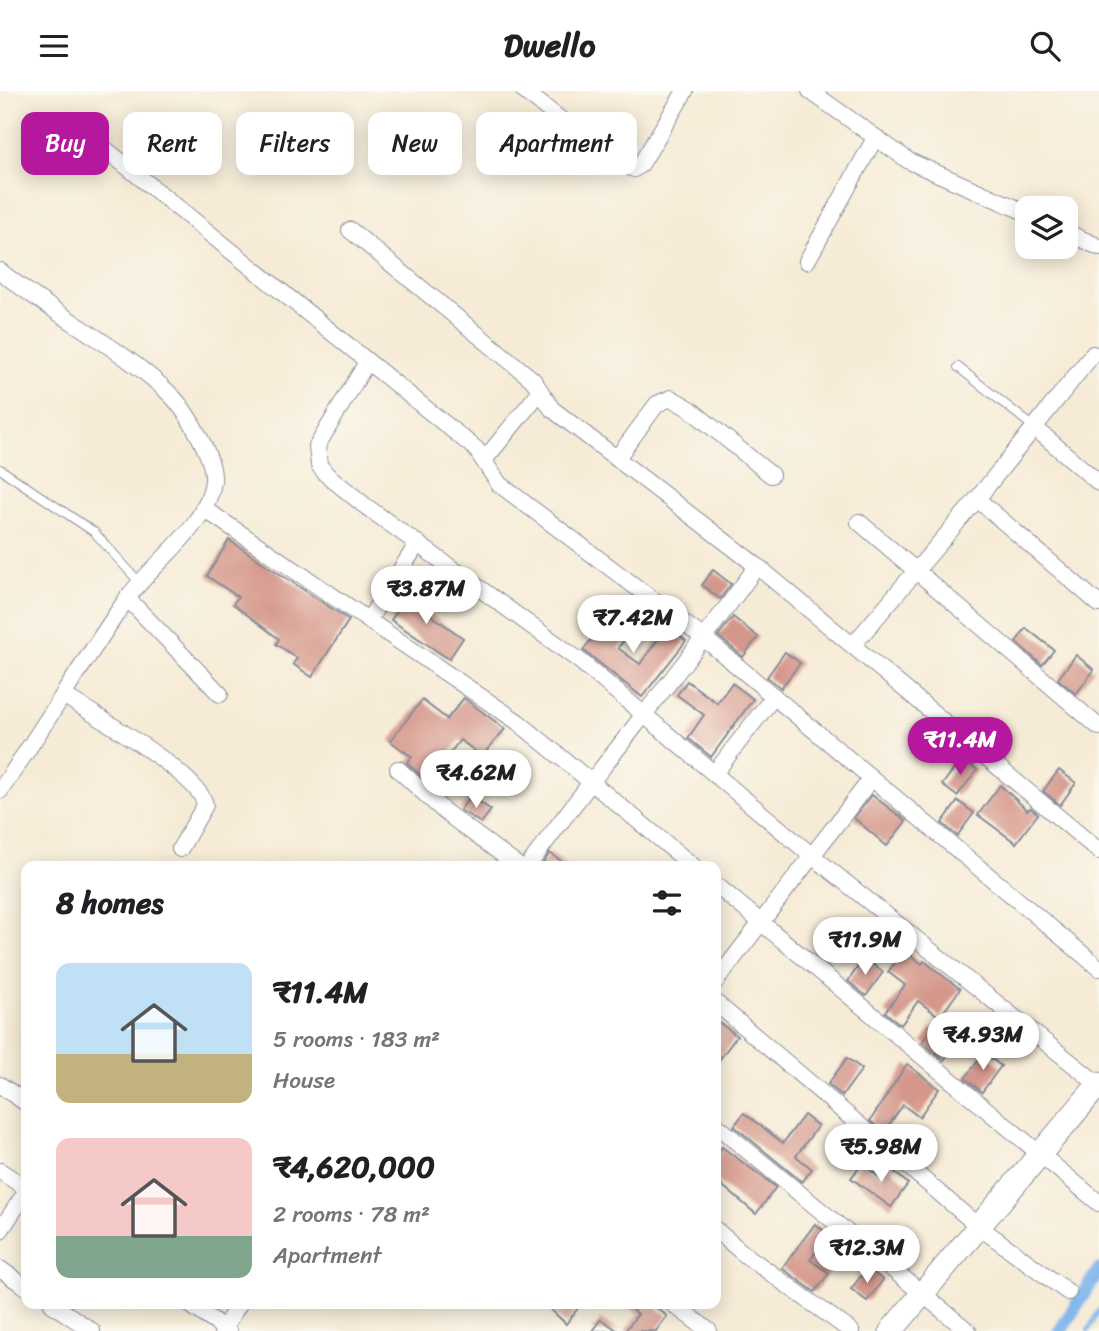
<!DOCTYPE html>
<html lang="en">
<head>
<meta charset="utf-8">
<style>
  body { margin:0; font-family:Sriracha,sans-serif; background:#f2f2f2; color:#202124; height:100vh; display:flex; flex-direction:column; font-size:26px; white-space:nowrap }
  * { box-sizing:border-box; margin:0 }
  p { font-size:23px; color:#757577 }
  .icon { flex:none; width:38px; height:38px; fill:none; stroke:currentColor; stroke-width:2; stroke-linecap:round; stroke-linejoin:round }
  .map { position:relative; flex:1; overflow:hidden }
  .side { position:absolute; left:21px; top:770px; width:700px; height:448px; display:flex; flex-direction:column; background:#fff; border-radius:14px; box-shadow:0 4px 18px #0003 }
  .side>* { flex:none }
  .banner { position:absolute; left:21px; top:21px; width:700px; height:63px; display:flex; gap:14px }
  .buttons { position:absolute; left:1015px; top:105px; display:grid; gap:14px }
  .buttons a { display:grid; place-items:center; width:63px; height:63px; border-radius:14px; background:#fff; box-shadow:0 4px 18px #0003; font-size:35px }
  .price { position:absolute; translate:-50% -60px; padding:0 16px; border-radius:24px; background:#fff; color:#222; font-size:23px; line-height:46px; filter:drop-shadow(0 2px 4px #0008) }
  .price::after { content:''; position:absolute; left:50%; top:42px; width:21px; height:16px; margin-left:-10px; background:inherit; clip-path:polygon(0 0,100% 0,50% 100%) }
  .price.active { background:#b5179e; color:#fff }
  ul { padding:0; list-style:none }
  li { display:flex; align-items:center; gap:21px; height:175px; padding:0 35px }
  li span { display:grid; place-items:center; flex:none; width:196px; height:140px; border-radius:14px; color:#555 }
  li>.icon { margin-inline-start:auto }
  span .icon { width:84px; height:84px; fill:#fffc; stroke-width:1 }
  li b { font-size:30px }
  h2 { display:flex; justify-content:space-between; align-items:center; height:84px; padding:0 35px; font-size:30px }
  .pill { padding:0 24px; border-radius:14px; background:#fff; box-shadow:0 4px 18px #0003; font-size:24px; line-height:63px }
  .pill.active { background:#b5179e; color:#fff }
  header { display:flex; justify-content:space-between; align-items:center; height:91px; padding:0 35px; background:#fff; font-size:32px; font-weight:800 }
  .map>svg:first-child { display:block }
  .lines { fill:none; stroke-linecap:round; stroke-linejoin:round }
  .stream { stroke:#7bb4eb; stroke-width:4.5 }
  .canal { stroke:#7bb4eb; stroke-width:14 }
  .building { fill:#d5978b }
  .lane-casing { stroke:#888d9a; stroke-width:10 }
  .street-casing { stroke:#888d9a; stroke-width:18 }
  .secondary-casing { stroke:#888d9a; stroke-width:25 }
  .lane { stroke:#fff; stroke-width:8 }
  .street { stroke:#fff; stroke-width:16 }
  .secondary { stroke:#fff; stroke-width:23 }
</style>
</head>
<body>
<header><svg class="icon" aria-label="menu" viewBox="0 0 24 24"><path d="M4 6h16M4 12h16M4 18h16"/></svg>Dwello<svg class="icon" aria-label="search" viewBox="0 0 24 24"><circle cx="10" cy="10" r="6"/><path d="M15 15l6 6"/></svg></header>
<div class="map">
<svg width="1099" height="1240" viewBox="0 0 1099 1240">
  <rect width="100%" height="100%" fill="#fbf7ec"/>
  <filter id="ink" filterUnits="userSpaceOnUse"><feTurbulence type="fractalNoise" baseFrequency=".0143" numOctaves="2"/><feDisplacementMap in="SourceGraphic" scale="14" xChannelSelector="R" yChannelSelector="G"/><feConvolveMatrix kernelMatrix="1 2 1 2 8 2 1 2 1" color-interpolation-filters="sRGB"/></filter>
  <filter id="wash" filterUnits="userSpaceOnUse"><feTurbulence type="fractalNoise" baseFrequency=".00686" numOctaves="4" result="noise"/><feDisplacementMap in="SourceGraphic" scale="28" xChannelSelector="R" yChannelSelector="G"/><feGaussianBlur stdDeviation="1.57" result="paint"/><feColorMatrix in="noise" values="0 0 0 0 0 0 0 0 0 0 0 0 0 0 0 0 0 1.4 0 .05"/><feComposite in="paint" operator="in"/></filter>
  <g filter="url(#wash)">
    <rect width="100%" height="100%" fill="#f6ebd6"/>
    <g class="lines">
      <path class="stream" d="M1088,1240L1099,1219"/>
      <path class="canal" d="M1060,1240L1099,1179"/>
    </g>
    <g id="blocks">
      <g class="building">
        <path d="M229,449L349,529L312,586L293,573L297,567L276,553L279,548L233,513L238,506L207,485Z"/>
        <path d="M713,479L731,493L720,508L702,494Z"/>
        <path d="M412,499L430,511L424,519L463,547L449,568L391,529Z"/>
        <path d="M624,520L638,531L618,557L640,573L667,536L686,550L642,606L583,559L597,541L604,546Z"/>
        <path d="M733,526L758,546L743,566L718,545Z"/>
        <path d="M1026,537L1054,559L1042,574L1016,551Z"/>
        <path d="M785,561L800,572L781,597L767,586Z"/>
        <path d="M1076,564L1094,579L1076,603L1058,588Z"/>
        <path d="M687,590L717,612L732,592L753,608L711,666L688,647L704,624L677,604Z"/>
        <path d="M464,607L505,638L482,665L460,649L437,679L450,689L440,702L407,672L412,666L390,650L422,609L447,628Z"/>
        <path d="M962,667L977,679L957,705L942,694Z"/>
        <path d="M1059,679L1076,692L1060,714L1043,700Z"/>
        <path d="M1000,694L1027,719L1031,717L1038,723L1016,752L978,724Z"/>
        <path d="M872,704L906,730L887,755L854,727Z"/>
        <path d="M471,705L491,719L481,732L460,719Z"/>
        <path d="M958,710L974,722L957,745L942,732Z"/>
        <path d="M550,762L568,775H541Z"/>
        <path d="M904,859L922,873L924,870L960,898L940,926L918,910L901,934L885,921L905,894L888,881Z"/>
        <path d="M864,867L883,881L866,905L848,890Z"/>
        <path d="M716,929L737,945L716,973Z"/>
        <path d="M932,937L955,954L944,969L922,951Z"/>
        <path d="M984,962L1001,975L982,1001L965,987Z"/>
        <path d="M847,967L862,978L842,1005L828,993Z"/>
        <path d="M907,973L939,998L919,1026L903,1014L884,1041L870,1030Z"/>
        <path d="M744,1022L783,1052L804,1024L818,1035L796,1065L812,1078L802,1091L734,1035Z"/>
        <path d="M722,1056L776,1096L756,1123L716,1089V1064Z"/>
        <path d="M862,1073L881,1087L889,1076L908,1093L891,1116L851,1087Z"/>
        <path d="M815,1133L829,1144L810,1169L829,1182L815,1201L782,1177Z"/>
        <path d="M867,1177L883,1189L867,1210L851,1198Z"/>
        <path d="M545,1213H581L566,1233Z"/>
        <path d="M624,1213H651L667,1225L656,1240H625L638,1223Z"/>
        <path d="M601,1228L618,1240H592Z"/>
      </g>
    </g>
  </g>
  <g filter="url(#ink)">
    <use href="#blocks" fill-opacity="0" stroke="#888d9a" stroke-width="2"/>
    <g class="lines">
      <defs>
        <g id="lane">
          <path d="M958,276L1035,337"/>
          <path d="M0,378L94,441L140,492"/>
        </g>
        <g id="street">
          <path d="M524,0L614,70L634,78L641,73L685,0"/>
          <path d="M810,0L909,70L1027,122"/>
          <path d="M78,36L476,358L499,393L705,548L1099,877"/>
          <path d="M350,139L533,289L552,318L757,475L1099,760"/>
          <path d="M1066,141L1099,156"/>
          <path d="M807,170L875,47"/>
          <path d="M0,180C54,224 123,257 172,305C187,321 215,367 213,390C207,437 152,472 126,509C83,571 43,637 0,700"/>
          <path d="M367,271L317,355L319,374L326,383L364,414L580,570L811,764L1099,994"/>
          <path d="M1035,337L1099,392"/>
          <path d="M617,367L657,313L671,307L690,318L771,384"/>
          <path d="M485,368L539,302"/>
          <path d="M977,408L1099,513"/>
          <path d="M203,417L518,631L693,775"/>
          <path d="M859,431L1099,636"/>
          <path d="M127,507L220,603"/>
          <path d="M369,528L418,452"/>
          <path d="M853,554L977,408L1093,263"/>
          <path d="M65,605C92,623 202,685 205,714L180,758"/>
          <path d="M398,678L445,721L518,775"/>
          <path d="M714,683L774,605"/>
          <path d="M528,775C602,673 684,577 757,475"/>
          <path d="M716,794L1099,1112"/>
          <path d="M716,890L871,688"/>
          <path d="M716,912L978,1135L1068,1201"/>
          <path d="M0,994L26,1012"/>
          <path d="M716,1034L968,1240"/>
          <path d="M0,1080L26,1097"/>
          <path d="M716,1139L744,1163L851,1240"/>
          <path d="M0,1140L26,1101"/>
          <path d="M0,1178L26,1196"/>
          <path d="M52,1213L92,1240"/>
          <path d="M189,1213L228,1240"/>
          <path d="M673,1213L709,1240"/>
          <path d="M222,1240L239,1213"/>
        </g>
        <path id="secondary" d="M891,1240L1099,993"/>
      </defs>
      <use href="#lane" class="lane-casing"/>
      <use href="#street" class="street-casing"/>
      <use href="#secondary" class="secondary-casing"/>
      <use href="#lane" class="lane"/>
      <use href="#street" class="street"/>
      <use href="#secondary" class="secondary"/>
    </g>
  </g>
</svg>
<div class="buttons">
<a><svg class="icon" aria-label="layers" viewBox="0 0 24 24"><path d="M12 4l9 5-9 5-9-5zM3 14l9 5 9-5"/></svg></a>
</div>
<b class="price" style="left:426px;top:535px">₹3.87M</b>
<b class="price" style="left:633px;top:564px">₹7.42M</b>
<b class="price active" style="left:960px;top:686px">₹11.4M</b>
<b class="price" style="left:476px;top:719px">₹4.62M</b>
<b class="price" style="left:865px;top:886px">₹11.9M</b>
<b class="price" style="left:983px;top:981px">₹4.93M</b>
<b class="price" style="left:881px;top:1093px">₹5.98M</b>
<b class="price" style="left:867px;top:1194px">₹12.3M</b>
<div class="banner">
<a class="pill active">Buy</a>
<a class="pill">Rent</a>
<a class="pill">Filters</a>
<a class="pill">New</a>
<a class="pill">Apartment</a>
</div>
<section class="side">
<h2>8 homes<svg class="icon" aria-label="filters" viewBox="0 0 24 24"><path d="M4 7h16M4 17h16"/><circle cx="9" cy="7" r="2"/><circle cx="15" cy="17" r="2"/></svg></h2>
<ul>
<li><span style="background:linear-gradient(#bfe0f5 65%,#c2b280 0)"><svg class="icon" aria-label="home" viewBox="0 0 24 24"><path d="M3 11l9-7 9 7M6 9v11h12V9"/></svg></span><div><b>₹11.4M</b><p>5 rooms · 183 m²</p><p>House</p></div></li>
<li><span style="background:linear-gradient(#f6c9c9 70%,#7fa58c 0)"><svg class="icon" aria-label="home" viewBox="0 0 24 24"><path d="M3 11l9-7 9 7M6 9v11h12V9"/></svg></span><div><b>₹4,620,000</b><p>2 rooms · 78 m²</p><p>Apartment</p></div></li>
</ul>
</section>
</div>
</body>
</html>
